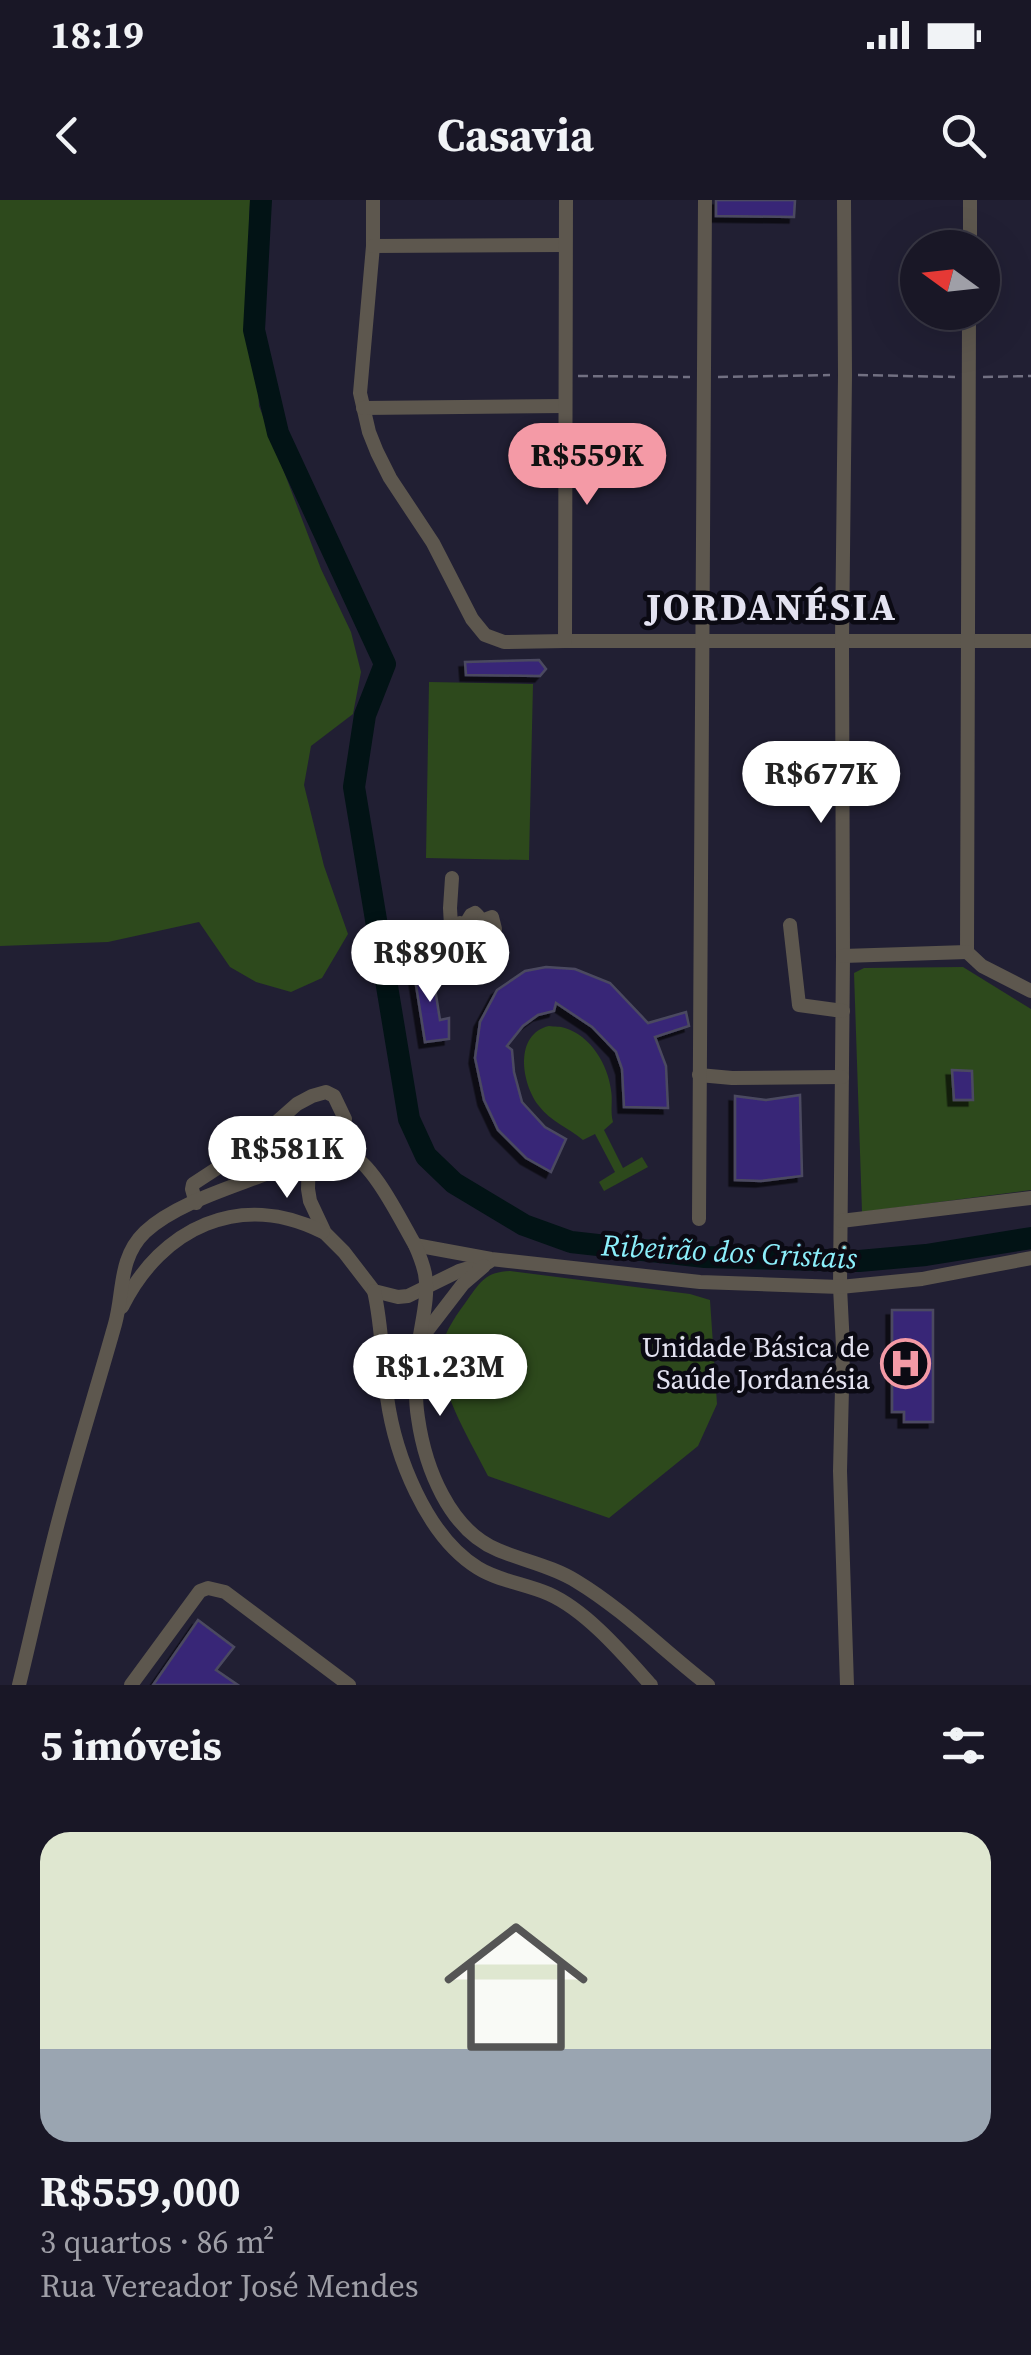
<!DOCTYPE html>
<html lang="pt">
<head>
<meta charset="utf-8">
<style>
  body { margin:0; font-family:"Source Serif 4",serif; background:#262432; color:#f1f3f6; height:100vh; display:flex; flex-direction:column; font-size:38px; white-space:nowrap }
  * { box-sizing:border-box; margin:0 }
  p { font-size:32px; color:#9f9fa7 }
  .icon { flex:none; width:55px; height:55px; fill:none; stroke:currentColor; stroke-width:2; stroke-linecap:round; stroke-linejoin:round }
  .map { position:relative; height:1485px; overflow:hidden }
  .sheet { display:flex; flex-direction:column; background:#191726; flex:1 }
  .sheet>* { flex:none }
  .needle { width:65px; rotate:285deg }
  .buttons { position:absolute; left:900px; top:30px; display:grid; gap:20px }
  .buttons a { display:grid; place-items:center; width:100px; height:100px; border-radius:50%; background:#191726; box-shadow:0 10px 40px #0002,0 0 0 2px #373643; font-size:50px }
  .price { position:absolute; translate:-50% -85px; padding:0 22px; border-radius:35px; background:#fff; color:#222; font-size:32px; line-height:65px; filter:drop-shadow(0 2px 5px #0008) }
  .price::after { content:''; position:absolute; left:50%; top:60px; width:30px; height:22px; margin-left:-15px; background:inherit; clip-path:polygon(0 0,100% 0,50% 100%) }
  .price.selected { background:#f49aa6; color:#111 }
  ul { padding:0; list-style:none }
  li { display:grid; align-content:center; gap:20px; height:530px; padding:0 40px }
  li span { display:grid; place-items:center; height:310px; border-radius:30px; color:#555 }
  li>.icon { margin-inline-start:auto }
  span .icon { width:180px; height:180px; fill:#fffc; stroke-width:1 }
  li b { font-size:42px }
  h2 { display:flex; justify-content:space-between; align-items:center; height:120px; padding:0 40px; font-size:42px }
  .status { display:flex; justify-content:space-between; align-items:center; height:70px; padding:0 50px; background:#191726; direction:ltr }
  .status svg { height:28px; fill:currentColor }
  header { display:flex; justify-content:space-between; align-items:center; height:130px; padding:0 40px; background:#191726; font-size:45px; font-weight:700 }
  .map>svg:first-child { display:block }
  .green { fill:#2d491c }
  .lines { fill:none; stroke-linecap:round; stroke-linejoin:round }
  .river { stroke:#021315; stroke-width:22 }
  .building { fill:#392877; stroke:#4b4a60; stroke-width:2.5; filter:url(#shadow) }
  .path { stroke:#727082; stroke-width:2.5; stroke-dasharray:10 5; stroke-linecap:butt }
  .minor { stroke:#5d574e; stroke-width:14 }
  .labels { text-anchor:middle; stroke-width:9; stroke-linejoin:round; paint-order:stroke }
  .poi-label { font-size:28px; fill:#e3e2f0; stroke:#0b0a13; text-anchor:end }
  .water-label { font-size:30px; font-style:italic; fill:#8ceffb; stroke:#0b0a13 }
  .district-label { font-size:38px; font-weight:bold; letter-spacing:2.5px; fill:#e3e2f0; stroke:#0b0a13 }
</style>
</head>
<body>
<div class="status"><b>18:19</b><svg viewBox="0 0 49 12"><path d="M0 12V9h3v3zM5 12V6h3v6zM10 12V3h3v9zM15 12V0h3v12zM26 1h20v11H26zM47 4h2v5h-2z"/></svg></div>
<header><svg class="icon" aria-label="back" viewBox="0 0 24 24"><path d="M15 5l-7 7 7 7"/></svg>Casavia<svg class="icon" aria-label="search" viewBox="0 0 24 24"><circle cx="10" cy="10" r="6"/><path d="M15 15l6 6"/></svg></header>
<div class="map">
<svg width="1031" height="1485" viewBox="0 0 1031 1485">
  <defs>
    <filter id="shadow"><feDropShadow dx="-5.5" dy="5.5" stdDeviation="0" flood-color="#0009"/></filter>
  </defs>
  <rect width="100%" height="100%" fill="#211f33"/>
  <g class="green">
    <path d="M0,0H250L249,24L259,206L321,369L351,432L361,472L353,514L311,546L304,585L324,666L348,734L322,778L291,792L256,782L230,767L199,722L108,742L0,746Z"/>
    <path d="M429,482L533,484L529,660L426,658Z"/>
    <path d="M963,767L1031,809V990L862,1012L854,773L864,768Z"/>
    <path d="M549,826C555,827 560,826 565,828C591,836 608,865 611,890C613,901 610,911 613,922L604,930L623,968L642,957L648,967L604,991L599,982L615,972L595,934L583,940C569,928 550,921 539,906C521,883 514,834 549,826Z"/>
    <path d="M510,1071L690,1094L710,1100L717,1204L698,1246L609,1318L488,1276C472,1243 434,1184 442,1147C445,1130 458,1113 468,1099C481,1081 486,1072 510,1071Z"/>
  </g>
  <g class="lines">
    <path class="river" d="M261,0L254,130L278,233L385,464L365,515L354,587L409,919L426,956L454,983L524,1025L571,1042L705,1057L859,1061L926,1055L1031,1038"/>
  </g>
  <g class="building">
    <path d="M716,0H795L794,17L716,16Z"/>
    <path d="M539,460L546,469L540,476L466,475L465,462Z"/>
    <path d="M431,763L440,820L449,818V839L425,842L413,766Z"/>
    <path d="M546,767L575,769L610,783L648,823L686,812L689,826L655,837L666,866L668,908L624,907L622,869L616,852L592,827L556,803L554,811L538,815L523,826L507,846L512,850L514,872L522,902L545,927L566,939L551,972L526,958L498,930L484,900L475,858L480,822L497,790L525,771Z"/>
    <path d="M952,870L972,871L973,900H954Z"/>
    <path d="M800,895L802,976L761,981L735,980V896L766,900Z"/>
    <path d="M892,1110H933V1222H904V1212H892Z"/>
    <path d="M198,1420L234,1447L216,1470L238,1485H153Z"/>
  </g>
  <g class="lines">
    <g class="path">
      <path d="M858,175L955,177"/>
      <path d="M578,176L690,177"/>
      <path d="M718,177L830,175"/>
      <path d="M983,177L1031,176"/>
    </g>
    <g class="minor">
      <path d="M373,0V46L360,193L369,232L377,252L390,278L433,343L472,419L485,435L504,442L565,441H1031"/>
      <path d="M844,0L845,175L842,442L843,756L840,1087L843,1147L840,1271L847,1485"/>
      <path d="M970,0V48"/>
      <path d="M373,46L565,45"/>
      <path d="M969,112L967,752L982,766L1031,791"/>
      <path d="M363,208L565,206"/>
      <path d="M565,441L566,0"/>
      <path d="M475,713L478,716V721L474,722L468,720L471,715Z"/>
      <path d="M790,725L799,805L843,811"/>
      <path d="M451,726L450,708L452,678"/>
      <path d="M453,742L486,728L488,732L495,729L492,717L484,720L485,724L449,737L448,728L460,723"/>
      <path d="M843,756L967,752"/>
      <path d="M699,875L732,878L842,877"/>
      <path d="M309,956L308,989L310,1001L325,1033L344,1052L374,1091L398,1097L408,1096L459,1071L489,1062"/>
      <path d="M196,1003L192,989L193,984L245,950L297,904L312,896L326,892L334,896L345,919"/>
      <path d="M699,1019L705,0"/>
      <path d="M841,1021L1031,998"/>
      <path d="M415,1045L491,1059L700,1082L840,1087L922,1079L1031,1058"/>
      <path d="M374,1091C382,1125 382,1161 387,1197C395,1255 426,1336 478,1368C499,1381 526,1384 549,1394C587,1411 624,1455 651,1485"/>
      <path d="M122,1107C161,1028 240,990 323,1032"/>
      <path d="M423,1136L463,1084L484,1066"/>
      <path d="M19,1485C33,1428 45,1371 60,1315C77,1251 97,1188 115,1124C124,1092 118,1058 145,1032C175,1004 230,988 268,973C292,962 321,947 348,954C372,960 402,1023 415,1045C419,1054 423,1064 425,1074C429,1096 422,1120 419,1142C416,1167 414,1193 418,1218C425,1267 449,1330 498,1350C524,1361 552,1366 576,1381C624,1410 664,1451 708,1485"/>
      <path d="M131,1485L200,1391L208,1388L225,1392L349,1485"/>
    </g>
  </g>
  <defs>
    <symbol id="hospital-ring" viewBox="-11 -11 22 22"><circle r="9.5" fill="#0b0a13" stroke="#f49aa6" stroke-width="1.5"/><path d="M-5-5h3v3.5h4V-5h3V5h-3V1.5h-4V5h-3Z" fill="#f49aa6"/></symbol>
  </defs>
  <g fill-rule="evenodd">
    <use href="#hospital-ring" x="878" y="1136" width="55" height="55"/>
  </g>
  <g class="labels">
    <g class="poi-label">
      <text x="870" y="1157">Unidade Básica de<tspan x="870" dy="32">Saúde Jordanésia</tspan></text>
    </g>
    <g class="water-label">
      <text transform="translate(729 1052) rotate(3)" y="10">Ribeirão dos Cristais</text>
    </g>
    <g class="district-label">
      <text x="772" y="420">JORDANÉSIA</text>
    </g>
  </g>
</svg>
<div class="buttons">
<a><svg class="needle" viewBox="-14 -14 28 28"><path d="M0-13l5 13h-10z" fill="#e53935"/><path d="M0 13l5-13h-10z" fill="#9f9fa7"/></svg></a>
</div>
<b class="price selected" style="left:587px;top:308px">R$559K</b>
<b class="price" style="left:821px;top:626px">R$677K</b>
<b class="price" style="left:430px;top:805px">R$890K</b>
<b class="price" style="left:287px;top:1001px">R$581K</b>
<b class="price" style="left:440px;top:1219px">R$1.23M</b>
</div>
<section class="sheet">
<h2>5 imóveis<svg class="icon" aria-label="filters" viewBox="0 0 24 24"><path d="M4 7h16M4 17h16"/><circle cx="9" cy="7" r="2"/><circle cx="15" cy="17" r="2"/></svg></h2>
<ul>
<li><span style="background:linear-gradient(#dfe7d0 70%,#9aa5b1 0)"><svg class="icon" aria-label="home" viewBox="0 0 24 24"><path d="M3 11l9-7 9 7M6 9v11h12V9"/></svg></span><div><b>R$559,000</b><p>3 quartos · 86 m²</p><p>Rua Vereador José Mendes</p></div></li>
</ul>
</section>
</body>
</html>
